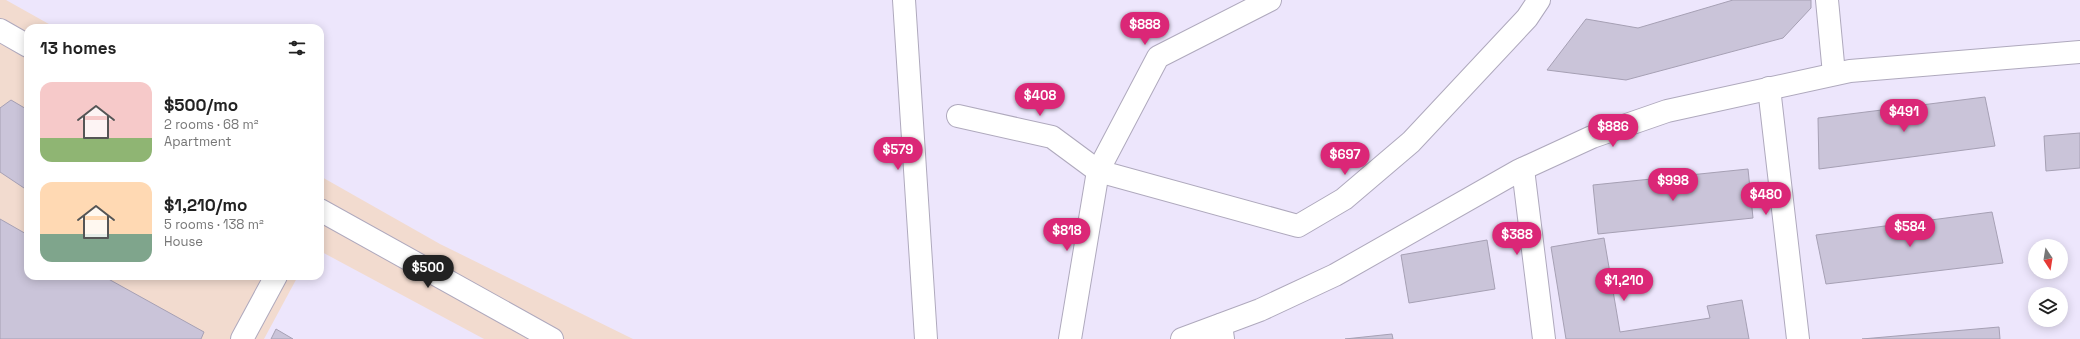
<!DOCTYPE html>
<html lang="en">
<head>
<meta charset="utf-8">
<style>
  body { margin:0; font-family:"Space Grotesk",sans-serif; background:#f6f6f6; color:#222; height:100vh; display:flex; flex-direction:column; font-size:15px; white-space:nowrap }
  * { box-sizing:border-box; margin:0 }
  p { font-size:13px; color:#767676 }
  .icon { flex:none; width:22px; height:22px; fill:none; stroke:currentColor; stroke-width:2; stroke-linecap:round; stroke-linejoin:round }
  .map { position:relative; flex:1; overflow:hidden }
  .sheet { position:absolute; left:24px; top:24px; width:300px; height:256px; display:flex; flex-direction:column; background:#fff; border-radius:12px; box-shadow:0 2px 10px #0003 }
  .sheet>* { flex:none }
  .needle { width:26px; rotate:168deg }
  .tools { position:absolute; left:2028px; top:239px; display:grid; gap:8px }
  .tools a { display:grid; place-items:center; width:40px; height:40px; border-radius:50%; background:#fff; box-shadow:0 2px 10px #0003; font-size:20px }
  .price { position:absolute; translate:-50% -34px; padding:0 9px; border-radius:14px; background:#db2777; color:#fff; font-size:13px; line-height:26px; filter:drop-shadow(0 1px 2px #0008) }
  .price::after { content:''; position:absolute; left:50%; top:24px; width:12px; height:9px; margin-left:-6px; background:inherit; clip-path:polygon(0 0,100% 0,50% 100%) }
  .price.current { background:#222; color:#fff }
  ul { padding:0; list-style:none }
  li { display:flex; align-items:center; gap:12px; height:100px; padding:0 16px }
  li span { display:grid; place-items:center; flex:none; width:112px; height:80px; border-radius:12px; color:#555 }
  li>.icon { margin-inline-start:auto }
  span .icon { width:48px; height:48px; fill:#fffc; stroke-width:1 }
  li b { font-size:17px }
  h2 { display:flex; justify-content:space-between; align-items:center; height:48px; padding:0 16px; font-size:17px }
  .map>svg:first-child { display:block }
  .education { fill:#f2dbcf }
  .building { fill:#cac4d9; stroke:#a6a0b4 }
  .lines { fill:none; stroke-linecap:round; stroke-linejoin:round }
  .minor-casing { stroke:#afa9bd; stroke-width:24 }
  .major-casing { stroke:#afa9bd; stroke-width:24 }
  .minor { stroke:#fff; stroke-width:22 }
  .major { stroke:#fff; stroke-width:22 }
</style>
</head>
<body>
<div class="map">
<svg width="2080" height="339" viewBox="0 0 2080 339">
  <rect width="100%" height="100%" fill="#ede6fc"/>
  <g class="education">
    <path d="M0,0H6L56,28H28V276H298L264,339H0Z"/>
    <path d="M320,176L440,244L633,339H484L320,251Z"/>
  </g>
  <g class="building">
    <path d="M1733,0H1811V8L1783,38L1626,80L1547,70L1586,19L1638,28Z"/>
    <path d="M1985,97L1995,146L1819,169L1818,118Z"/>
    <path d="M11,100L28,110V187L24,188L0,172V108Z"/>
    <path d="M2080,133V168L2046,171L2044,136Z"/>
    <path d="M1748,169L1753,218L1598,234L1593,185Z"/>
    <path d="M1992,212L2003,263L1826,284L1816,235Z"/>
    <path d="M0,219L28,235V276H103L204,332L201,339H0Z"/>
    <path d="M1604,238L1620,332L1710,318L1707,306L1742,300L1749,339H1566L1551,247Z"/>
    <path d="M1487,240L1495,289L1409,303L1401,255Z"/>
    <path d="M1999,327L2000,339H1862Z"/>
    <path d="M276,329L293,339H271Z"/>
    <path d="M1392,334L1393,339H1345Z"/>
  </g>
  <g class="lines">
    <defs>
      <g id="minor">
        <path d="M1827,0L1834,74"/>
        <path d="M0,30L28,46"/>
        <path d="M1769,88L1798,339"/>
        <path d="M958,116L1052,137L1098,171L1298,226L1344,199L1411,142L1527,18L1539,0"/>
        <path d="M1523,169L1544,339"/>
        <path d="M320,210L552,339"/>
        <path d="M1221,325L1223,339"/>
        <path d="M242,339L276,276"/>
        <path d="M1070,339L1098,171L1158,57L1270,0"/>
      </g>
      <g id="major">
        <path d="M904,0L926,339"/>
        <path d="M1182,339L1260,310L1335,275L1518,171L1592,137L1667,111L1850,71L2080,52"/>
      </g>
    </defs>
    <use href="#minor" class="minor-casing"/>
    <use href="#major" class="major-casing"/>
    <use href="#minor" class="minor"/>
    <use href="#major" class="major"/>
  </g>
</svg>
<div class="tools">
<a><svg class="needle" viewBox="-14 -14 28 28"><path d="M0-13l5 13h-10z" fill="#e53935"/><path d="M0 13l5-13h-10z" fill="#767676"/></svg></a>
<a><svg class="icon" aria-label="layers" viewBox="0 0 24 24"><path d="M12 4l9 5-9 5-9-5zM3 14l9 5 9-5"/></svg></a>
</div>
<b class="price" style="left:1145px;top:46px">$888</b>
<b class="price" style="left:1040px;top:117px">$408</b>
<b class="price" style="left:1904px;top:133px">$491</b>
<b class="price" style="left:1613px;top:148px">$886</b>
<b class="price" style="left:898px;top:171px">$579</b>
<b class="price" style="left:1345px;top:176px">$697</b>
<b class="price" style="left:1673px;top:202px">$998</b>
<b class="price" style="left:1766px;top:216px">$480</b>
<b class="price" style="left:1910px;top:248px">$584</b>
<b class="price" style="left:1067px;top:252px">$818</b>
<b class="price" style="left:1517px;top:256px">$388</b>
<b class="price current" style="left:428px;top:289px">$500</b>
<b class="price" style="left:1624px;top:302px">$1,210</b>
<section class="sheet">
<h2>13 homes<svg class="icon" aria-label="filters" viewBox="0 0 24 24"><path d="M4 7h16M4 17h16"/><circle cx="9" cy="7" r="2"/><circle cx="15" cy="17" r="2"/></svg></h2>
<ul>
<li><span style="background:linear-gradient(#f6c9c9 70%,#8fb573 0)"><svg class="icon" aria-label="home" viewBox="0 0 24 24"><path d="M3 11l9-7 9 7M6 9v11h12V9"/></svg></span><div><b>$500/mo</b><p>2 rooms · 68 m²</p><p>Apartment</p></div></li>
<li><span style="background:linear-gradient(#ffd9b3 65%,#7fa58c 0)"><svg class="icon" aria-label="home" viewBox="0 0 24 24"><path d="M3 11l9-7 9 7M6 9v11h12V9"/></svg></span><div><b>$1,210/mo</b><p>5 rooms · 138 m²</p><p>House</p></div></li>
</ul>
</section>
</div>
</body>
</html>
